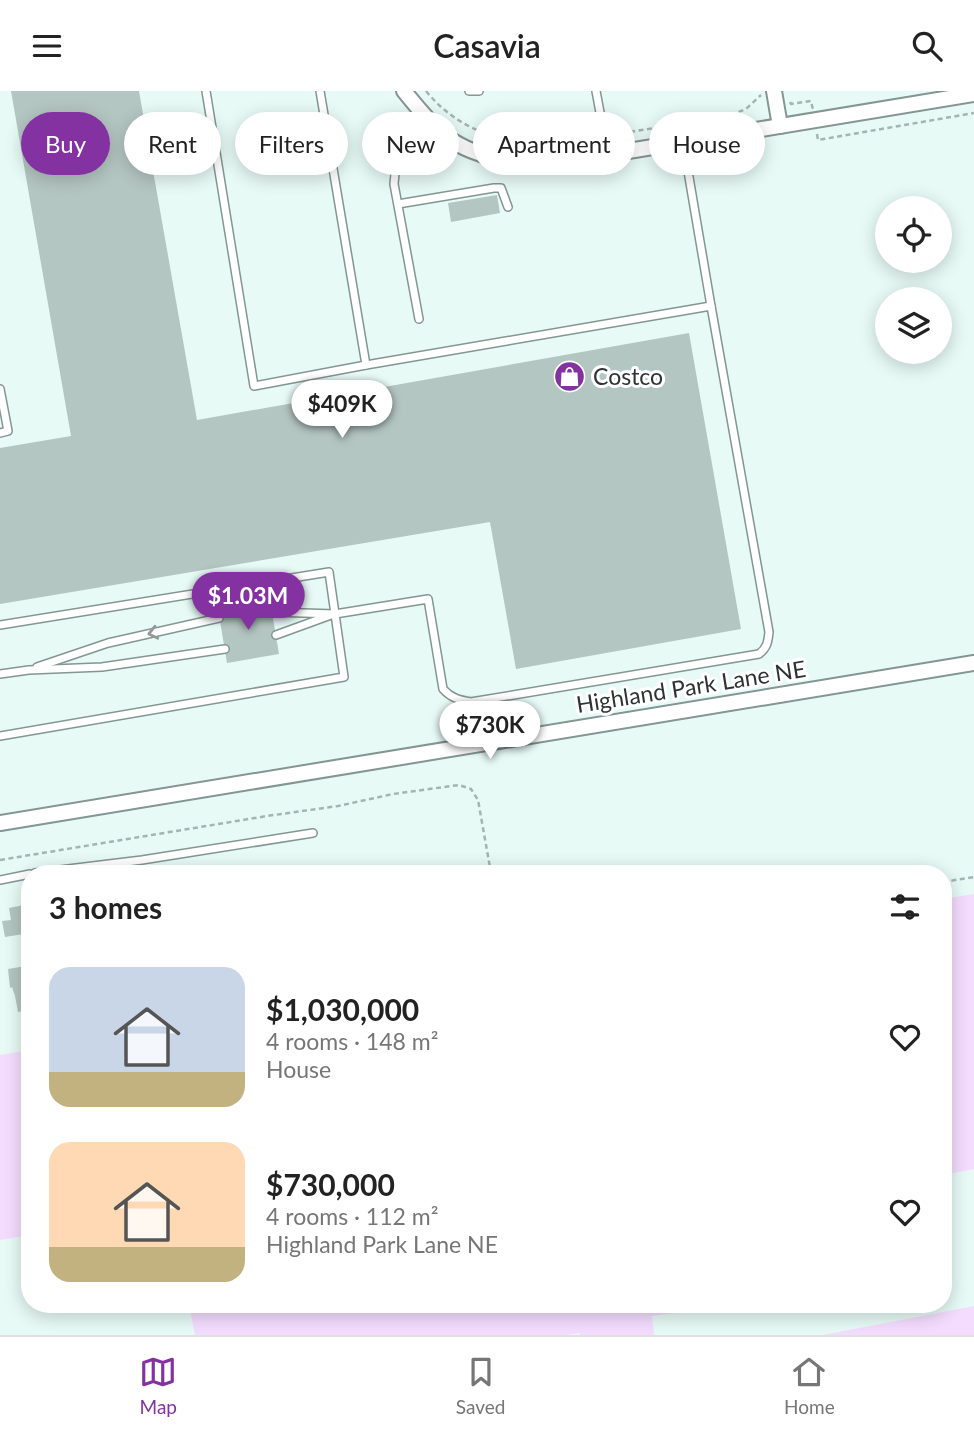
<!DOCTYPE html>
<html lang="en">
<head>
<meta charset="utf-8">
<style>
  body { margin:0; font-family:Lato,sans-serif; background:#f2f2f2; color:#222; height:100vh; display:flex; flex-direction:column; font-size:26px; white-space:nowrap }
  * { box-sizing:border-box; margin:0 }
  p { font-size:23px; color:#767676 }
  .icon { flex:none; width:38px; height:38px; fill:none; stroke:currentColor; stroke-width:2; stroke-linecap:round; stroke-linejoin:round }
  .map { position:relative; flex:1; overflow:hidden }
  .sheet { position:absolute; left:21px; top:774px; width:931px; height:448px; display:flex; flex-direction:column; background:#fff; border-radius:28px; box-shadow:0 4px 18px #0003 }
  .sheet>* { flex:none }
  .guide { position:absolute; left:21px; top:21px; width:933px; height:63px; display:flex; gap:14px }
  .buttons { position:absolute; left:875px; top:105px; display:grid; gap:14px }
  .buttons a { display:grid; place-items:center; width:77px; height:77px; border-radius:50%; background:#fff; box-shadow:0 4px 18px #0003; font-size:35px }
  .price { position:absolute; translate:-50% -60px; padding:0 16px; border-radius:24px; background:#fff; color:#222; font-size:23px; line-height:46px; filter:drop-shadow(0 2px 4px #0008) }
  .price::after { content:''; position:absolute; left:50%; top:42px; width:21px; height:16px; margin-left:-10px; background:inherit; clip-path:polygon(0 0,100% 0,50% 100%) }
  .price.selected { background:#8432a1; color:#fff }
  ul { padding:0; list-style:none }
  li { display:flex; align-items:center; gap:21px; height:175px; padding:0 28px }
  li span { display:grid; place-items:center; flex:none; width:196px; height:140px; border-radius:21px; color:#555 }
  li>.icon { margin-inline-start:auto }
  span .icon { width:84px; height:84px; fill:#fffc; stroke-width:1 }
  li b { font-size:30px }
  h2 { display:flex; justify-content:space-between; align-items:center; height:84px; padding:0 28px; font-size:30px }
  .tag { padding:0 24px; border-radius:32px; background:#fff; box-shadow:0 4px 18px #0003; font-size:24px; line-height:63px }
  .tag.selected { background:#8432a1; color:#fff }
  header { display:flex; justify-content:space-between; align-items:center; height:91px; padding:0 28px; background:#fff; font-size:32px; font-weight:600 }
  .tabs { display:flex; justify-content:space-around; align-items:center; height:98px; border-top:2px solid #e0e0e0; background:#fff; font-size:19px; color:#767676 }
  .tabs a { display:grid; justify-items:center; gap:4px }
  .tabs .selected { color:#8432a1 }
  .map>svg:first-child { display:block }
  .green { fill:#f4dcfe }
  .building { fill:#b4c6c2 }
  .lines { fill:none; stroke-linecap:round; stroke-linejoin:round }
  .lane-casing { stroke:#849692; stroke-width:10 }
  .street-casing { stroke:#849692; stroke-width:18 }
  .path { stroke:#a5b4b1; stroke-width:2.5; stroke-dasharray:5 3.5; stroke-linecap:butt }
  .lane { stroke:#fff; stroke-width:7 }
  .street { stroke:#fff; stroke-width:14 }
  .oneway { stroke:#969998 }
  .labels { text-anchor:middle; stroke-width:6; stroke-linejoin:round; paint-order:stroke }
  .poi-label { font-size:23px; fill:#2c3332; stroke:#fff; text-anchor:start }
  .street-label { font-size:23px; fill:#2c3332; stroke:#fff }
</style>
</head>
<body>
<header><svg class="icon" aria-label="menu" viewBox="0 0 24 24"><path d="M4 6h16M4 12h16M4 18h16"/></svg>Casavia<svg class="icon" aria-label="search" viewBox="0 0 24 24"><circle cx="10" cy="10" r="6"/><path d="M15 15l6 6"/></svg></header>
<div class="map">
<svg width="974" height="1244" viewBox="0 0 974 1244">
  <rect width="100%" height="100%" fill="#e7faf6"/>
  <g class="green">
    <path d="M974,803V1078L943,1084V808Z"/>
    <path d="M30,959V1144L0,1149V964Z"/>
    <path d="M189,1213H739L652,1225L654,1244H580V1242L567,1244H195Z"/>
    <path d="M974,1215V1244H823Z"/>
  </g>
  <g class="building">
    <path d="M11,0H139L197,329L689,242L741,538L516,578L490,431L0,513V357L71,345Z"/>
    <path d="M497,104L500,122L451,131L448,112Z"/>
    <path d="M270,510L279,563L227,572L218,518Z"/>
    <path d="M30,810V842L5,846L2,830L11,829L9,817L24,814L23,811Z"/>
    <path d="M26,875L30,896V919L18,921L15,905L12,896L10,897L8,878Z"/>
  </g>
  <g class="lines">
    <defs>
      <g id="lane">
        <path d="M206,0L254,295L366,274"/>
        <path d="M469,0H479"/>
        <path d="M683,51L711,215"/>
        <path d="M576,67L602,32L596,0"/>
        <path d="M398,113L494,97H501L508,116"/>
        <path d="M419,228L394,93C396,61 404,50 426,26"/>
        <path d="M0,298L8,340L0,342"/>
        <path d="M272,521L335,523L428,508L443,598C451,607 459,609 471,611L759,563C767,557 768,551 769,541L711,215L366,274L320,0"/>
        <path d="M0,534L329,481L344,586L0,645"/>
        <path d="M276,544L331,524"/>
        <path d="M37,576L108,552L219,527"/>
        <path d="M0,583L29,579L102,576L225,558"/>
        <path d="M35,782L142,769L313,742"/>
        <path d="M0,789L30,783"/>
      </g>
      <g id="street">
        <path d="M404,0C416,15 429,31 444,44C482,73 530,73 574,69L974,3"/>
        <path d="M774,0L780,35"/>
        <path d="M0,732L974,572"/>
      </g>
    </defs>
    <use href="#lane" class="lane-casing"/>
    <use href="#street" class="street-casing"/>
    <g class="path">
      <path d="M426,0C462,45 522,60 578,50"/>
      <path d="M790,11L791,13L811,10L813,19"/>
      <path d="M817,43L818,49L974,22"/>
      <path d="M605,45L728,25L746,18L761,4"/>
      <path d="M0,769L267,725L338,715L393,703L459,694L471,698L478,709L491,782"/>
      <path d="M943,791L974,786"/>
    </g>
    <use href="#lane" class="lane"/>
    <use href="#street" class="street"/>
  </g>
  <defs><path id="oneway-chevron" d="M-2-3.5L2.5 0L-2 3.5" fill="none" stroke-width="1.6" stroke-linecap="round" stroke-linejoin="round" transform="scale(1.75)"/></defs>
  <use class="oneway" href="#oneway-chevron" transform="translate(153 542) rotate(167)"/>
  <defs>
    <symbol id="shop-disc" viewBox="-11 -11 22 22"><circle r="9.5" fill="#8432a1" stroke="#fff"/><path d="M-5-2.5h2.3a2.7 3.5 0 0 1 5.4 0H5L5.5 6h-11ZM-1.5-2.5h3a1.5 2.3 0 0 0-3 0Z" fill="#fff"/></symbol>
  </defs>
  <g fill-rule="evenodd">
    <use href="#shop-disc" x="552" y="268" width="35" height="35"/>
  </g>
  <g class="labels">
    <g class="poi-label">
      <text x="593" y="294">Costco</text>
    </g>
    <g class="street-label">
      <text transform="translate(691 596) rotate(-9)" y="8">Highland Park Lane NE</text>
    </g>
  </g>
</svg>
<div class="buttons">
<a><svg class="icon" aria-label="locate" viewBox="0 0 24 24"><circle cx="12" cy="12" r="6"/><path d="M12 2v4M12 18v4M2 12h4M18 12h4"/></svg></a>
<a><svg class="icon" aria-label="layers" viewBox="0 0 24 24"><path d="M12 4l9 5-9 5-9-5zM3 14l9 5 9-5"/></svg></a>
</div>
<b class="price" style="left:342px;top:349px">$409K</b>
<b class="price selected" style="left:248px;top:541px">$1.03M</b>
<b class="price" style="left:490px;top:670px">$730K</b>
<div class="guide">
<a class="tag selected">Buy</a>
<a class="tag">Rent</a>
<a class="tag">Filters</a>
<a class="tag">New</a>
<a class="tag">Apartment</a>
<a class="tag">House</a>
</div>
<section class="sheet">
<h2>3 homes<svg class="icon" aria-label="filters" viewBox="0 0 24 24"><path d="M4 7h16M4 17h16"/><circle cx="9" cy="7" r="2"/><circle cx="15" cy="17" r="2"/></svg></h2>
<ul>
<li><span style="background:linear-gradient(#c9d6e8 75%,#c2b280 0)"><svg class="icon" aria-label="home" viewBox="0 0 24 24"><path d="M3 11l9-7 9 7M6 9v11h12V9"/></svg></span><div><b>$1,030,000</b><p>4 rooms · 148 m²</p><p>House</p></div><svg class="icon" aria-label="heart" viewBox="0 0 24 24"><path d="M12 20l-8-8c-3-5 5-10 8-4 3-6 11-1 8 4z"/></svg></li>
<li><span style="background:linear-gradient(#ffd9b3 75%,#c2b280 0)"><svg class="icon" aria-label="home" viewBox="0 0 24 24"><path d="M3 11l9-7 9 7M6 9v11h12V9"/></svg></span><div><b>$730,000</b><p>4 rooms · 112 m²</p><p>Highland Park Lane NE</p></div><svg class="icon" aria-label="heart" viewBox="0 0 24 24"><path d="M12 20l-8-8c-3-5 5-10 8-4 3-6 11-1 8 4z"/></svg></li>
</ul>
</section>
</div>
<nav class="tabs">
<a class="selected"><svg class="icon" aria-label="map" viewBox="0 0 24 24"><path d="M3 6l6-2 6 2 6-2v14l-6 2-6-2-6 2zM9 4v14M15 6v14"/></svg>Map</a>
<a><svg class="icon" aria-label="saved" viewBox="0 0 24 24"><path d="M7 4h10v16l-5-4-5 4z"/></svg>Saved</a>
<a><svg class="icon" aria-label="home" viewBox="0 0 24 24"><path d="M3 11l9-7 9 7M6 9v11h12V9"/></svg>Home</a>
</nav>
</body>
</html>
